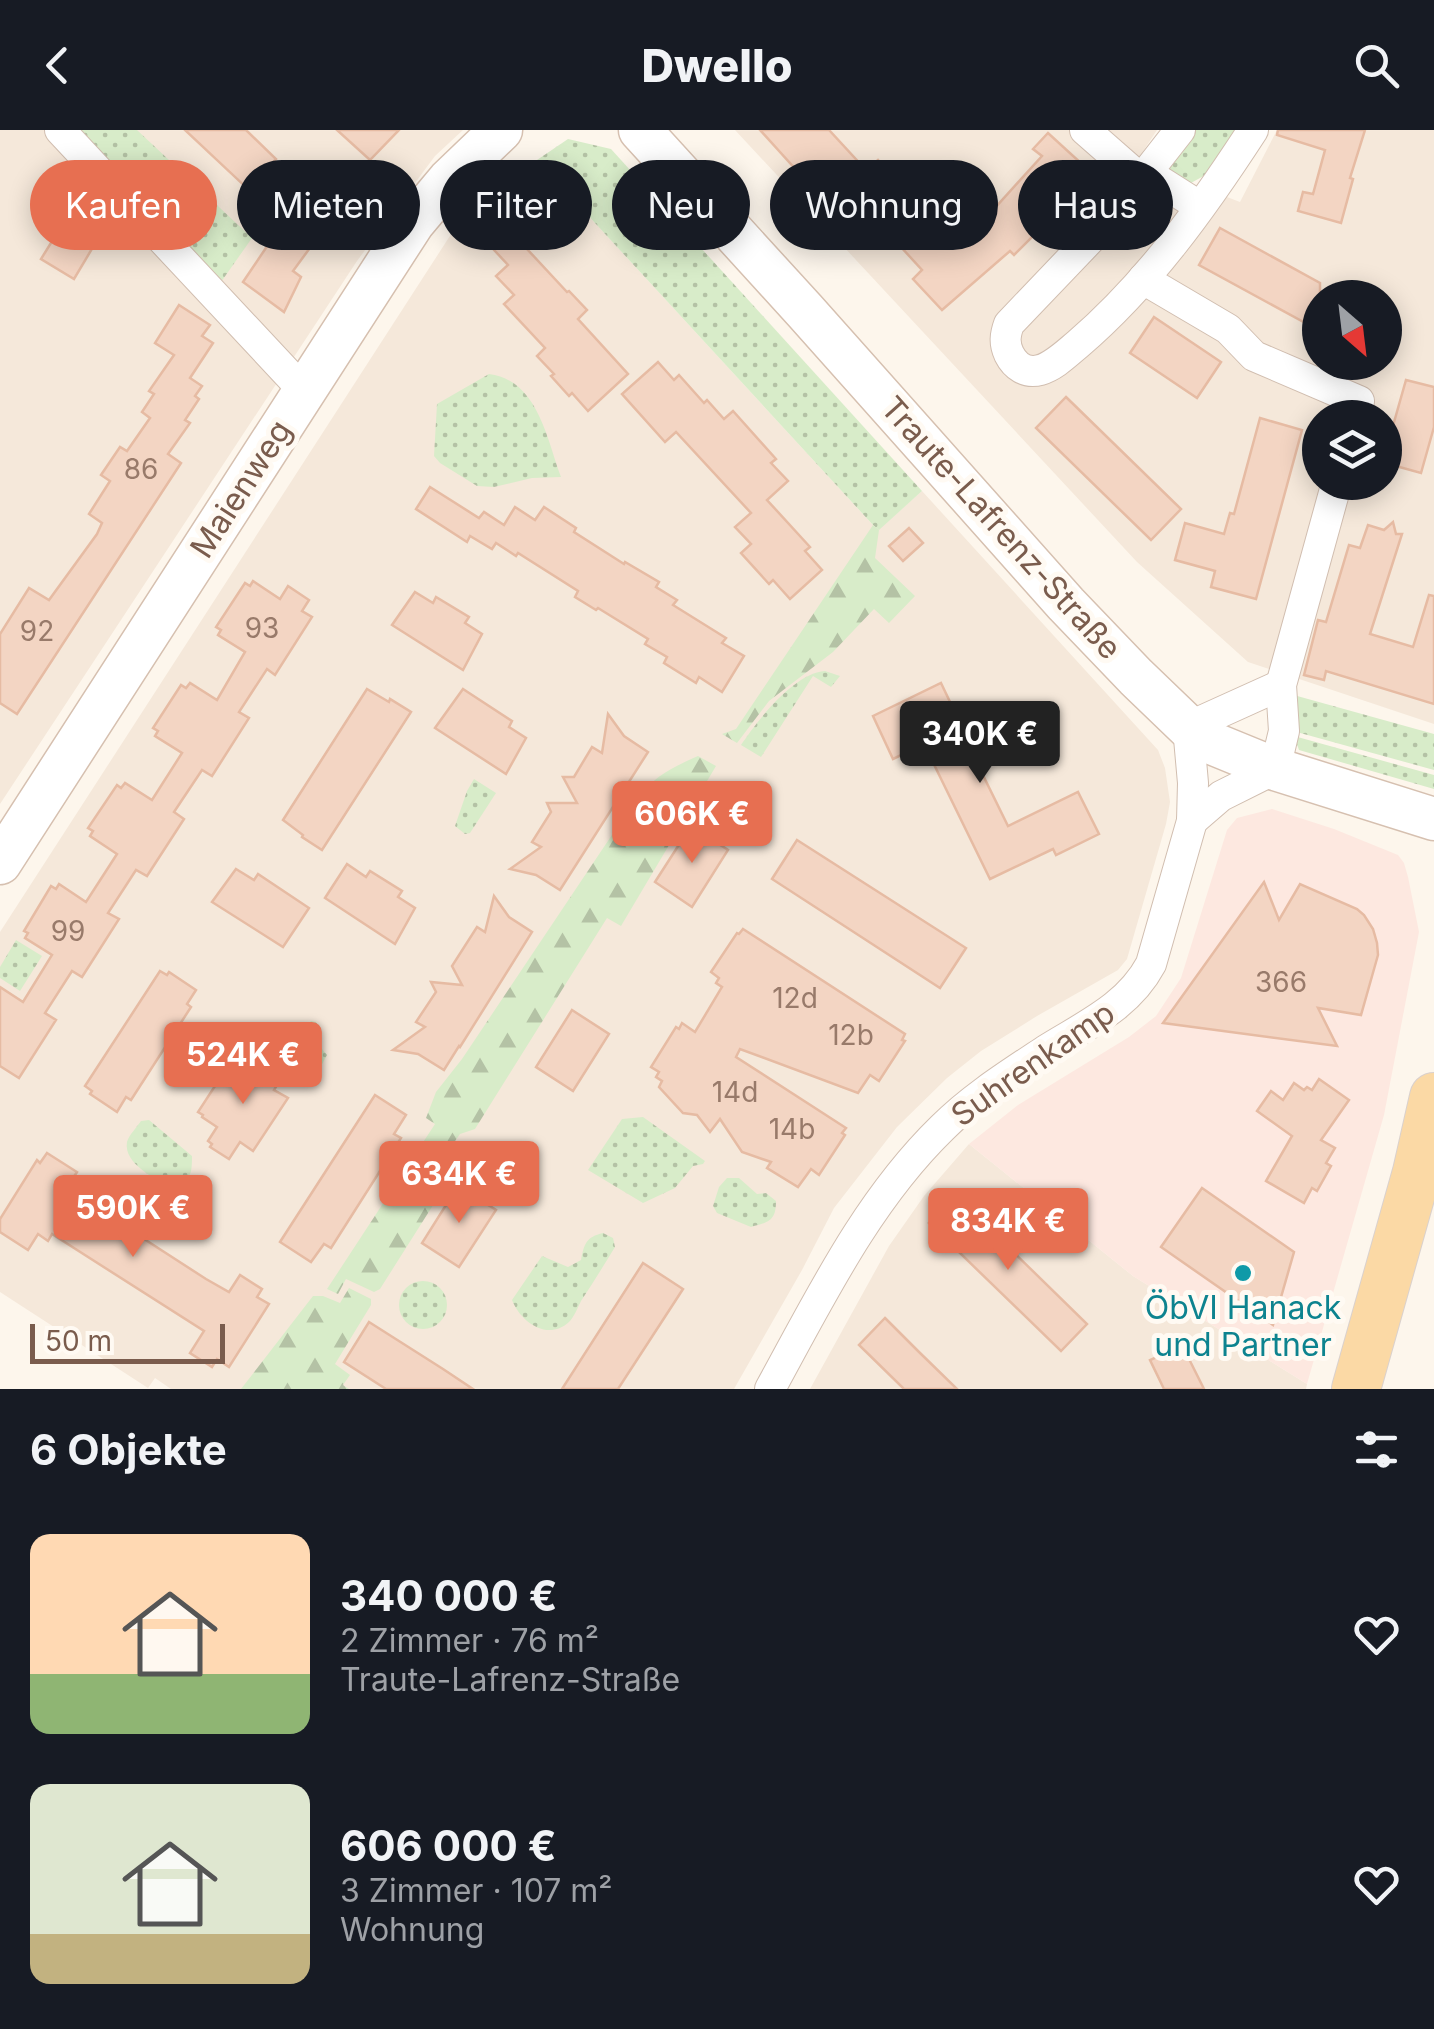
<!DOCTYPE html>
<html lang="de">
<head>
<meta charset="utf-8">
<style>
  body { margin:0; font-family:Inter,sans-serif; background:#20242c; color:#f1f3f6; height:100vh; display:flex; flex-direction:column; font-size:38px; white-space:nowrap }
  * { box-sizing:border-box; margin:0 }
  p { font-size:32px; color:#9ea1a6 }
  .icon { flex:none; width:55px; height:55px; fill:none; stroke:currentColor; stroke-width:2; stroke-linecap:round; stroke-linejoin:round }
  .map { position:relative; height:1259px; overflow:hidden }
  .drawer { display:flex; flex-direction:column; background:#171b24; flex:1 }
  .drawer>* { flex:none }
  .guide { position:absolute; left:30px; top:30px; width:1375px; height:90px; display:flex; gap:20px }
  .needle { width:65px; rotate:152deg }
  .controls { position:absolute; left:1302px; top:150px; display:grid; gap:20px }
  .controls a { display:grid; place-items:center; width:100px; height:100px; border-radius:50%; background:#171b24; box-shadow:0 5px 25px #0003; font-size:50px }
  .scale { position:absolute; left:30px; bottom:25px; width:195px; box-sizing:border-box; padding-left:10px; border:5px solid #7a5c4d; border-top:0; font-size:28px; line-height:35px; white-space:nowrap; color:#7a5c4d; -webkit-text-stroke:8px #fffaf3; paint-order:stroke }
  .price { position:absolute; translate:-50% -85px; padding:0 22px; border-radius:10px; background:#e76f51; color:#fff; font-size:32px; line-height:65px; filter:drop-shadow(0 2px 5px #0008) }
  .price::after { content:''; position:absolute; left:50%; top:60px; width:30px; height:22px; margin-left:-15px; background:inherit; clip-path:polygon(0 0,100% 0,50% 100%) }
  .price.selected { background:#222; color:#fff }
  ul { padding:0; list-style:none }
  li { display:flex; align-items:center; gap:30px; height:250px; padding:0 30px }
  li span { display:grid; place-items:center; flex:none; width:280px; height:200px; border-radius:20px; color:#555 }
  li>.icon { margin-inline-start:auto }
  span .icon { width:120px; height:120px; fill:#fffc; stroke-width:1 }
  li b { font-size:42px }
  h2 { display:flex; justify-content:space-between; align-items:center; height:120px; padding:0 30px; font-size:42px }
  .pill { padding:0 35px; border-radius:45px; background:#171b24; box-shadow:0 5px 25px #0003; font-size:35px; line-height:90px }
  .pill.selected { background:#e76f51; color:#fff }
  header { display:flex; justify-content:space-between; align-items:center; height:130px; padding:0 30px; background:#171b24; font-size:45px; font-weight:800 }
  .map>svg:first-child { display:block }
  .residential { fill:#f5e8da; fill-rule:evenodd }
  .commercial { fill:#fde8e0 }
  .green { fill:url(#green-dots) }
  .forest { fill:url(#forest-firs) }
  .building { fill:#f3d5c3; stroke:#e6bba3; stroke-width:2.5 }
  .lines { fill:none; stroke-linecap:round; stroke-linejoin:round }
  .street-casing { stroke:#d1beb0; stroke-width:32 }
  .secondary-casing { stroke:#d6c0b0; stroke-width:45 }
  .primary-casing { stroke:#dad1cd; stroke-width:50 }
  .street { stroke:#fff; stroke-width:30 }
  .secondary { stroke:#fff; stroke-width:42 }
  .primary { stroke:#fbd9a5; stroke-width:48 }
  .culture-dot { fill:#0f9aa8; stroke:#fffaf3; stroke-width:4 }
  .labels { text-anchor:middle; stroke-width:10; stroke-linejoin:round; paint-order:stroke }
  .number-label { font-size:28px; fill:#987a6a }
  .street-label { font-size:32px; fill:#7a5c4d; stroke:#fffaf3 }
  .culture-label { font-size:32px; fill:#0d838f; stroke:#fffaf3 }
</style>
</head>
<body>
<header><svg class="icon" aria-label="back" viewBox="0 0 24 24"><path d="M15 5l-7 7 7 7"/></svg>Dwello<svg class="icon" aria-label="search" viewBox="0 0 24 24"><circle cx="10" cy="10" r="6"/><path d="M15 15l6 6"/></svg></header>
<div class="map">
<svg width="1434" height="1259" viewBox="0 0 1434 1259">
  <defs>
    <pattern id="green-dots" width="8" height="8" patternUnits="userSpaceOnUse" patternTransform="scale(2.5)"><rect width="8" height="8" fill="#d8ecc9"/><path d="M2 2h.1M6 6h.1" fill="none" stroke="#b4c2a5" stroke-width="1.8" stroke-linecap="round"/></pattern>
    <pattern id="forest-firs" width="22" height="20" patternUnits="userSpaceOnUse" patternTransform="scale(2.5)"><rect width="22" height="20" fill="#d8ecc9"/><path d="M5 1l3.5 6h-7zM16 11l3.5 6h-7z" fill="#b4c2a5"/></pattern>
  </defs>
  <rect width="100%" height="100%" fill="#fdf6ec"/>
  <g class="residential">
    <path d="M0,0H463L435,26L357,131L0,674Z"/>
    <path d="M735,0H1157L1136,32L1240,72L1277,0H1434V594L1248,532L1137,432ZM1320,168H1385V232H1320ZM1320,288H1385V352H1320Z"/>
    <path d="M537,30L873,395L879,399L922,361L1158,620L1165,638L1170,672L1166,694L1127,829L1118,840L1037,886L981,921L947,948L897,997L834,1078L802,1140L734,1259H171L155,1248L148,1258L0,1162V802L457,95L502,55Z"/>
    <path d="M969,1014L1133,1146L1307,1254L1306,1259H810L889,1116L924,1066Z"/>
  </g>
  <path class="commercial" d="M1272,679L1334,699L1398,725L1404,733L1408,747L1419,802L1384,985L1307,1254L1133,1146L969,1014L1018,975L1129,907L1156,886L1181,848L1227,700L1237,688Z"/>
  <g class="green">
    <path d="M78,0H137L252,108L221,152Z"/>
    <path d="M1191,0H1241L1211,42L1189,54L1172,52L1167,34Z"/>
    <path d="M568,9L611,19L922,361L879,400L873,395L537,30Z"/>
    <path d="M489,244C538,250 547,310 561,347L532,348L494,357L477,356L440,333L434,326L437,274Z"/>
    <path d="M825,541L840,546L831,557L813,546L761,627L741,615C757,591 794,543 825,541Z"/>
    <path d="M1290,564L1434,604V640L1293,601Z"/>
    <path d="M1294,606L1434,645V659L1299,620Z"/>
    <path d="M474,649L496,663L470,703L465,704L455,696L467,661Z"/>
    <path d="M16,810L42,826L20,861L0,848V837Z"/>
    <path d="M311,891L316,892L321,901L317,913L327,925L312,953L307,956L292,947L291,942L300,922L301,902Z"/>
    <path d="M643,987L705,1031L703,1034L693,1036L675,1058L643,1073L588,1040L622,989Z"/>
    <path d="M149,990L192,1026C192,1048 190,1048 171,1059C157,1049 123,1034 127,1012C129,1005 137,997 141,991Z"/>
    <path d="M727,1048H739L757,1064L766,1063L776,1071C776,1091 769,1092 751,1097L717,1083L713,1076L719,1057Z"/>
    <path d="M603,1103L613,1108L615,1117C604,1135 593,1153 581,1171C578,1177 574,1187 569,1192C547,1212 520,1191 512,1170L542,1126L568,1137L581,1130C584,1114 586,1107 603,1103Z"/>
    <circle cx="423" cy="1175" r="24"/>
  </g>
  <g class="forest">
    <path d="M873,395L879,400L875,428L915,466L889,493L874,479L833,522L769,571L737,613L722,604L736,599Z"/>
    <path d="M698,626L716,636L621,796L607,788L475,999L460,1004L453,1014L461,1031L380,1159L374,1162L346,1149L338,1164L327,1159L435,994L426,988L436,962L462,929L636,669C655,646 671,638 698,626Z"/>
    <path d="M349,1158L371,1169V1175L335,1234L350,1245L343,1255L349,1259H241L313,1166H323L340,1173Z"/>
  </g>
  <g class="building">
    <path d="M185,0H246L276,29L265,41L316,48L319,44L348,66L293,141L301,147L284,182L243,152L274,106L266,76Z"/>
    <path d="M337,0H399L370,30Z"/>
    <path d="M760,0H829L866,40L878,30L927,84L929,81L956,110L984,90L1042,26L1033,19L1048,3L1094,45L1014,125L1010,121L942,180L913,149L922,140L847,58L835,69L825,58L818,64Z"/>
    <path d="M1278,0H1365L1350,48L1353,49L1341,93L1298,81L1303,62L1313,64L1325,20L1277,5Z"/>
    <path d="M503,89L529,117L527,119L567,162L569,161L587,180L578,189L628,244L588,281L572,263L569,266L551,246L554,244L537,226L545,218L504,174L514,165L496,146L508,135L483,108Z"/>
    <path d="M64,92L96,112L74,149L41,129Z"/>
    <path d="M1220,98L1320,153V201L1199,135Z"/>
    <path d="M179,175L210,195L202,206L213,213L190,248L202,256L195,266L199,269L185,290L190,293L168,324L181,333L17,584L0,573V504L29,458L49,470L97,404L102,393L89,384L110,351L101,345L120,317L127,321L150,288L142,282L154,264L149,261L174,225L155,213Z"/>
    <path d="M1154,187L1221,232L1197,268L1130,223Z"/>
    <path d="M658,232L674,250L679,245L704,273L707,270L724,289L733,281L776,329L771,333L788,351L767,370L810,417L805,421L822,440L790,469L773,450L769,454L741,423L751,414L735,397L751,383L676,302L665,312L622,264Z"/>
    <path d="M1406,250L1434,257V297L1421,343L1385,333V324Z"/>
    <path d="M1066,267L1181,379L1151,410L1036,298Z"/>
    <path d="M1260,288L1302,300L1256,469L1211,457L1215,441L1175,430L1185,393L1224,404L1230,383L1234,384Z"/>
    <path d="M430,357L479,388L484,382L504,395L515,377L535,390L544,377L576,398L574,402L624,434L625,432L659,452L656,457L677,470L673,475L726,508L722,513L744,526L722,562L699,547L696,553L664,533L667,527L645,514L648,509L598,478L596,480L575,467L578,461L518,423L516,426L496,413L492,419L470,406L467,412L416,379Z"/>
    <path d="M1393,392L1396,404H1402L1370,504L1413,517L1429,465L1434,466V574L1326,541L1324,550L1304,545L1318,490L1326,492L1349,415L1360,418L1368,395L1384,400Z"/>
    <path d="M909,398L923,413L903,431L889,416Z"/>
    <path d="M253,451L280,469L288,456L309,470L302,481L312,487L275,545L267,539L239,582L249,588L212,646L202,640L174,682L184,689L147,746L136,740L108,783L119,789L82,847L72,841L45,883L56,890L19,948L0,936V857L23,872L52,825L25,808L28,803L24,801L51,756L56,759L59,754L86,772L117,724L90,706L93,701L88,698L117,655L121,658L125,653L152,670L182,623L155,606L158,601L153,598L181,555L186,558L190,553L217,570L245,522L218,505L221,500L216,497L245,453L250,456Z"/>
    <path d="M415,462L433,473L436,467L469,487L465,493L482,504L463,540L392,495Z"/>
    <path d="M941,553L961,595L965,593L984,632L978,635L1008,696L1078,662L1099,704L1056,725L1053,719L990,749L924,614L893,629L873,586Z"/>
    <path d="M367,559L389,572L390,569L411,582L322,720L302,707L303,705L283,690Z"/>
    <path d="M463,559L512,591L509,597L526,608L506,644L435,598Z"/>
    <path d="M608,584L624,606L648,622L560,760L536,745L510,739L541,717L532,712L551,682L547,673H577L563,647H574L592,617L602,623Z"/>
    <path d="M691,696L728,720L692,777L655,752Z"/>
    <path d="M797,710L966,818L940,858L772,749Z"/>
    <path d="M347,734L366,747L370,741L402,761L398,767L415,778L395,814L325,768Z"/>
    <path d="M236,739L254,750L258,744L309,778L283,817L212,772Z"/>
    <path d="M1264,752L1279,790L1300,754L1357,779L1364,785L1373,799L1377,813L1378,825L1361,885L1318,878L1337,916L1163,893Z"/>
    <path d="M494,766L509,787L532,802L460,917L459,916L444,940L418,924L393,920L425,897L416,892L436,862L431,852L462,855L452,836L477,797L485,802Z"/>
    <path d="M743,799L905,904L902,910L905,911L879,951L870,945L858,963L740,919L736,927L846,998L842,1003L845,1005L819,1045L811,1039L798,1057L767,1038L771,1032L742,1022L720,989L710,1002L697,985L683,983L659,957L662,951L656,947L659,942L651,937L676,897L679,899L682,893L695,902L722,857L716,853L719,848L711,842L737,803L739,804Z"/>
    <path d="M160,841L167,845L169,842L196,860L187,874L191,877L131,970L126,967L117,982L90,964L92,961L85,956Z"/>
    <path d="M572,880L609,904L573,961L536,937Z"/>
    <path d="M261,930L265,934L267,931L285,942L274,960L288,968L253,1021L240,1012L229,1029L210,1017L212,1014L208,1011L217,997L202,987L203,985L198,982L230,933L251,944Z"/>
    <path d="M1319,949L1349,970L1321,1010L1335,1018L1326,1033L1331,1036L1317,1061L1312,1058L1304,1073L1266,1051L1292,1006L1257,981L1271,961L1283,970L1294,953L1304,960L1307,957L1312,960Z"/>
    <path d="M375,965L406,985L394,1004L401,1008L331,1118L324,1114L311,1132L280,1112Z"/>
    <path d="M47,1023L77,1042L67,1057L78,1064L76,1065L206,1149L229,1162L240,1145L262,1159L257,1167L269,1174L229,1237L217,1229L212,1237L190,1223L204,1201L52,1104L48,1111L38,1104L28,1120L0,1102V1089L37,1030L40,1033Z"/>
    <path d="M458,1056L496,1080L459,1137L422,1113Z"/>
    <path d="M1202,1058L1294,1122L1273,1195L1161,1117Z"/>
    <path d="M956,1066L1087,1194L1061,1221L929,1093Z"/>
    <path d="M643,1133L683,1159L618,1259H562Z"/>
    <path d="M885,1188L918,1221L957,1259H904L859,1215Z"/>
    <path d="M369,1192L443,1239L473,1259H386L344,1232Z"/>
    <path d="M1183,1215L1191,1233L1204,1259H1164L1150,1230Z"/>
  </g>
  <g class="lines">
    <defs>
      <g id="street">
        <path d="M60,0L304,261"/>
        <path d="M1085,0L1142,50"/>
        <path d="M1180,0L1115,83L1009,194C1005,205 1004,213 1009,224C1015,236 1026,244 1040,240C1054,236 1066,224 1078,214C1148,154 1203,77 1253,0"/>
        <path d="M1147,43L1199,76"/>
        <path d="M1143,149L1228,199L1254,226L1359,271L1355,288"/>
        <path d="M1192,691L1221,666L1275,639L1284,601L1281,555L1337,352"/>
        <path d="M770,1259C820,1168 867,1071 942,998C973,967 1010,944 1046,920C1086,895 1128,877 1151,834L1192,691L1193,653L1188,597L1281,555"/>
      </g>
      <g id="secondary">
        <path d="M640,0L805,181L1066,474L1136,547L1188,597L1209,612L1275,639L1434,689"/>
        <path d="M0,733L413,93L449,50L501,0"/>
      </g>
      <path id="primary" d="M1356,1259L1417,1042L1434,967"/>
    </defs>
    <use href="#street" class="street-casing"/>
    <use href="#secondary" class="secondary-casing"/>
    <use href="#primary" class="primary-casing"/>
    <use href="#street" class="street"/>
    <use href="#secondary" class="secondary"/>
    <use href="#primary" class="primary"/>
  </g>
  <circle class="culture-dot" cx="1243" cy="1143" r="10"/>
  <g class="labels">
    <g class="number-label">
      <text x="141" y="349">86</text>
      <text x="262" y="508">93</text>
      <text x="37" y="511">92</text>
      <text x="68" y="811">99</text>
      <text x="1281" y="862">366</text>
      <text x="795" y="878">12d</text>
      <text x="851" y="915">12b</text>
      <text x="735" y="972">14d</text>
      <text x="792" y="1009">14b</text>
    </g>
    <g class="street-label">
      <text transform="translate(241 359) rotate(-57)" y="11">Maienweg</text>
      <text transform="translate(1001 398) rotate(48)" y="11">Traute-Lafrenz-Straße</text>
      <text transform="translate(1033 934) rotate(-35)" y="11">Suhrenkamp</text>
    </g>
    <g class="culture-label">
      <text x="1243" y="1189">ÖbVI Hanack<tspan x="1243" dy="37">und Partner</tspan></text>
    </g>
  </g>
</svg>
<div class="controls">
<a><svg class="needle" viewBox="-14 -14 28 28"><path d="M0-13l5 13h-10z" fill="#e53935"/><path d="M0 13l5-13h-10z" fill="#9ea1a6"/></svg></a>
<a><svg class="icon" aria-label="layers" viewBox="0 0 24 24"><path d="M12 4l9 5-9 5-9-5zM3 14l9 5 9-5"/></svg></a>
</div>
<div class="scale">50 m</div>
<b class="price selected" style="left:980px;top:656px">340K €</b>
<b class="price" style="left:692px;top:736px">606K €</b>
<b class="price" style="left:243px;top:977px">524K €</b>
<b class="price" style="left:459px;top:1096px">634K €</b>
<b class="price" style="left:133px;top:1130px">590K €</b>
<b class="price" style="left:1008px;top:1143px">834K €</b>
<div class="guide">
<a class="pill selected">Kaufen</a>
<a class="pill">Mieten</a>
<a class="pill">Filter</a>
<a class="pill">Neu</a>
<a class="pill">Wohnung</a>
<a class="pill">Haus</a>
</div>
</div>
<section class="drawer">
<h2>6 Objekte<svg class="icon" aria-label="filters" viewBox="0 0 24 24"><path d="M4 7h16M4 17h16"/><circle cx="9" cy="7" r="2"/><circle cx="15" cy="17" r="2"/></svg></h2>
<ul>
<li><span style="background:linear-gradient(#ffd9b3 70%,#8fb573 0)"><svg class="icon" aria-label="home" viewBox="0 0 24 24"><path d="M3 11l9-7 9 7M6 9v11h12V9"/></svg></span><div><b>340 000 €</b><p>2 Zimmer · 76 m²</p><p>Traute-Lafrenz-Straße</p></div><svg class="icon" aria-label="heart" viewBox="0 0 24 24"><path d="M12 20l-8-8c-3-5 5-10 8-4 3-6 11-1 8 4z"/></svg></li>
<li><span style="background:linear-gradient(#dfe7d0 75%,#c2b280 0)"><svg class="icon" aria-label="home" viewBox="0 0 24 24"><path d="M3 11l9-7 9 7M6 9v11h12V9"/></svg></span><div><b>606 000 €</b><p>3 Zimmer · 107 m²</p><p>Wohnung</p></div><svg class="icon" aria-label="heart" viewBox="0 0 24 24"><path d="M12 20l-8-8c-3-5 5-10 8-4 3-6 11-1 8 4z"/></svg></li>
</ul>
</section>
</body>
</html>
